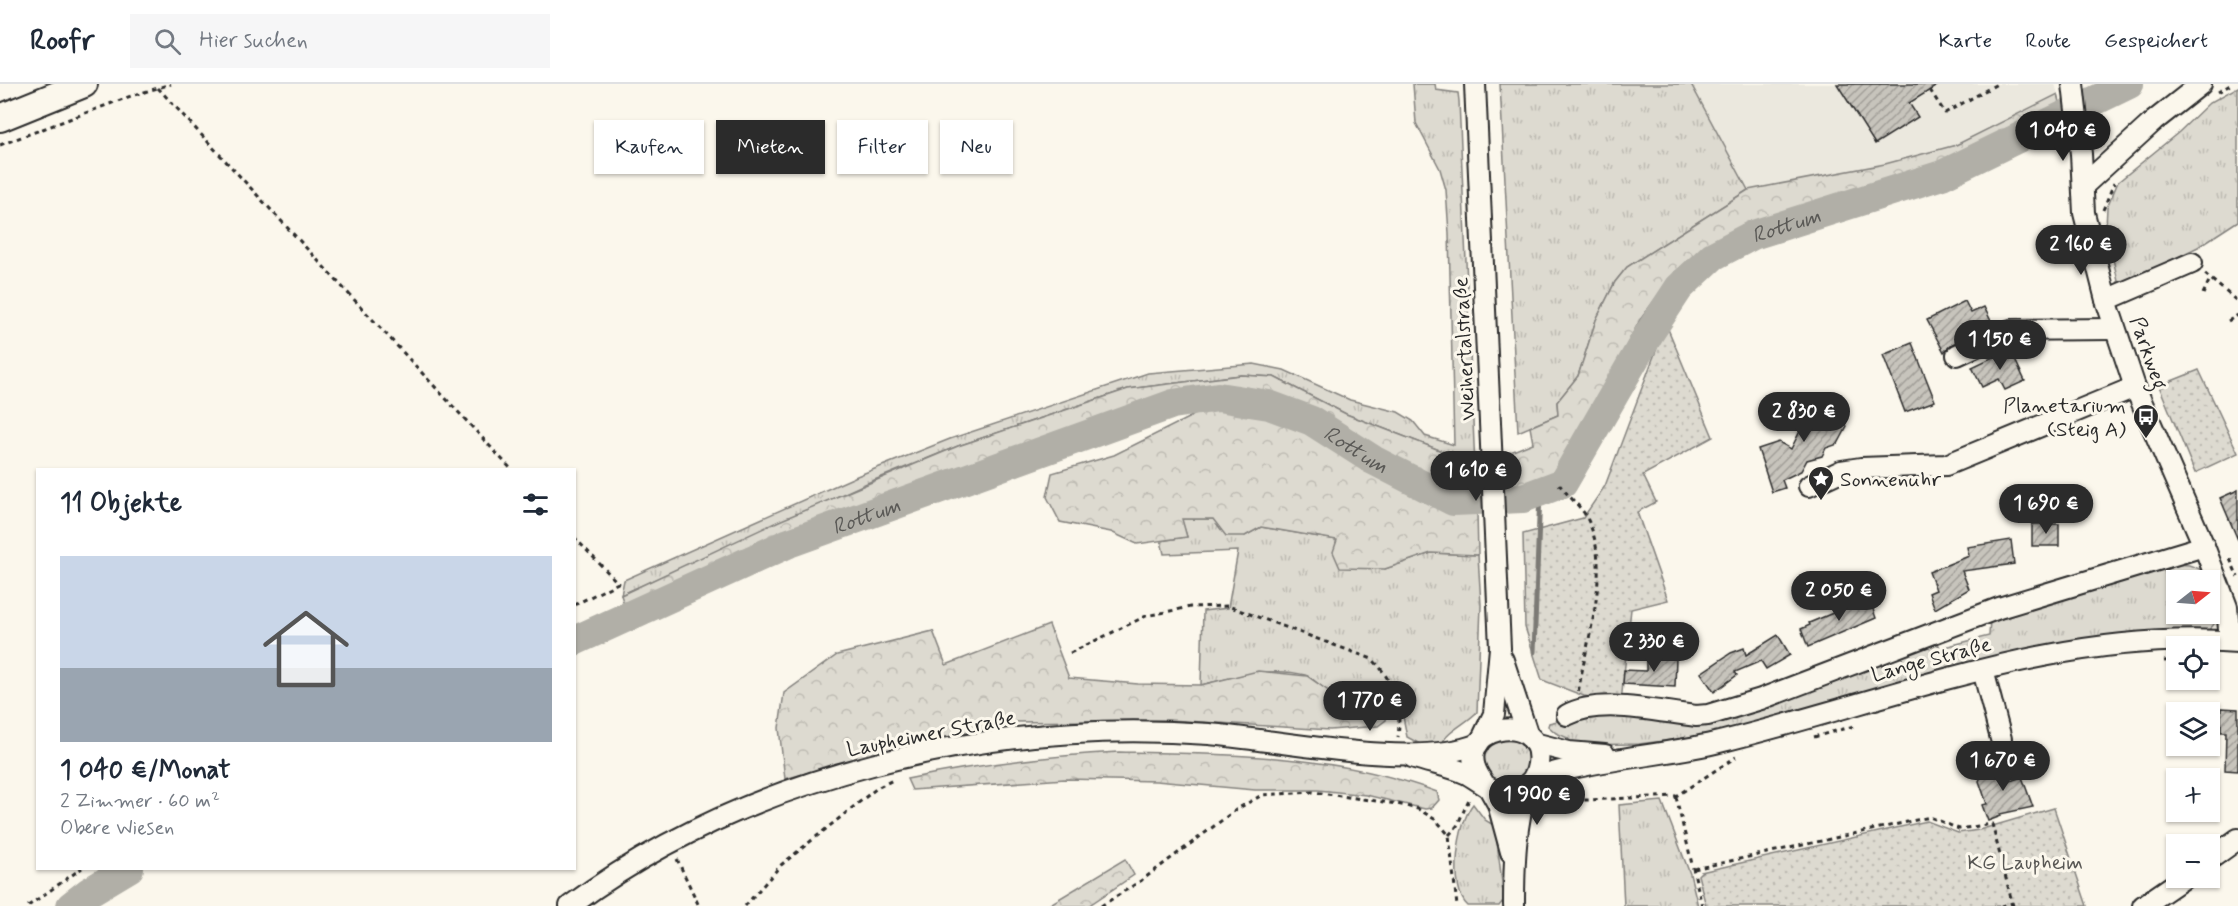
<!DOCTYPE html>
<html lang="de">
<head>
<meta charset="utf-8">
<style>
  body { margin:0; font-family:Mynerve,sans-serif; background:#f6f6f7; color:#1f2937; height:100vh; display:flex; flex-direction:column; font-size:22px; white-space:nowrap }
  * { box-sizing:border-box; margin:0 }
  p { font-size:20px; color:#747a83 }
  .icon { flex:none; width:33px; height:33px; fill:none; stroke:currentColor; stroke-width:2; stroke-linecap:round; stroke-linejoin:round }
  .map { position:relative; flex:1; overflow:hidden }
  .details { position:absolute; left:36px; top:384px; width:540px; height:402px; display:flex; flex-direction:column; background:#fff; border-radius:0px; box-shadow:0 2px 4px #0004 }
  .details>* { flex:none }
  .top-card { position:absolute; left:594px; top:36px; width:570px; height:54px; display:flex; gap:12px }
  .needle { width:39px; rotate:73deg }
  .fabs { position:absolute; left:2166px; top:486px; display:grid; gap:12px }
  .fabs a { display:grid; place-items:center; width:54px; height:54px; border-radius:0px; background:#fff; box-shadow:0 2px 4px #0004; font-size:30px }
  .price { position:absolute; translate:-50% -51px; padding:0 14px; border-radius:21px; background:#2b2b2b; color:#fff; font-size:20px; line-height:39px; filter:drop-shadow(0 2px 3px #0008) }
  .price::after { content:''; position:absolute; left:50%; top:36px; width:18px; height:14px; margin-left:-9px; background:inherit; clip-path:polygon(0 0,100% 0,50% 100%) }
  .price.selected { background:#222; color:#fff }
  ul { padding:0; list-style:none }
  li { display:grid; align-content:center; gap:12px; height:318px; padding:0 24px }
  li span { display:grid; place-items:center; height:186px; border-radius:0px; color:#555 }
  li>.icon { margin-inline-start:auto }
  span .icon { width:108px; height:108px; fill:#fffc; stroke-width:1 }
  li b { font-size:26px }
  h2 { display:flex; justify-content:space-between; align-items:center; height:72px; padding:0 24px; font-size:26px }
  .tag { padding:0 21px; border-radius:0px; background:#fff; box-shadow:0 2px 4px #0004; font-size:21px; line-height:54px }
  .tag.selected { background:#2b2b2b; color:#fff }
  header { display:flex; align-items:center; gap:36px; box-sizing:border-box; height:84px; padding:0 30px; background:#fff; border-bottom:2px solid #e0e1e3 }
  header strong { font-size:28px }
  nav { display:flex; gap:33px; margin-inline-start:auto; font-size:21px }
  .search { width:420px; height:54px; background:#f6f6f7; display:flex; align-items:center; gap:15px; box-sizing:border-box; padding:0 21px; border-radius:0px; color:#747a83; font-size:22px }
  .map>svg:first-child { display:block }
  .built { fill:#ebe8de }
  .grass { fill:url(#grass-tufts); stroke:#84827e; stroke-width:1.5; fill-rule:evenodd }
  .forest { fill:url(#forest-crowns); stroke:#84827e; stroke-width:1.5 }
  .garden { fill:url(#garden-dots); stroke:#84827e; stroke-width:1.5 }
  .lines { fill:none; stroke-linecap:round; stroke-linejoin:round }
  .stream { stroke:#7b7a75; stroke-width:5 }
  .river { stroke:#b1afa7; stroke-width:30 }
  .building { fill:url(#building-hatch); stroke:#2b2b2b; stroke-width:1.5 }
  .minor-casing { stroke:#2b2b2b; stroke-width:24 }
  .major-casing { stroke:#2b2b2b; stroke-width:30 }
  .path { stroke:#2b2b2b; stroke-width:3; stroke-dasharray:4.5 4.5; stroke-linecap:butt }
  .minor { stroke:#fbf7ec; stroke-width:20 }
  .major { stroke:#fbf7ec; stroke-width:26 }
  .labels { text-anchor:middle; stroke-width:6; stroke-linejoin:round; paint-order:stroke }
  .street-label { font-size:21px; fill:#2b2b2b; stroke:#fbf7ec }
  .poi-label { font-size:21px; fill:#2b2b2b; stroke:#fbf7ec; text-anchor:end }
  .park-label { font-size:21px; fill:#585754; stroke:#fbf7ec }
  .water-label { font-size:22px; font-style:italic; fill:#5a5956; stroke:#fbf7ec }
</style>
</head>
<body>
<header>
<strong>Roofr</strong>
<div class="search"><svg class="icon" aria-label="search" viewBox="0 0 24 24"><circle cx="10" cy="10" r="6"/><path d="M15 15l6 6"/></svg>Hier suchen</div>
<nav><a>Karte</a><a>Route</a><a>Gespeichert</a></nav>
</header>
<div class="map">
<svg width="2238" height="822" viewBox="0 0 2238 822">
  <defs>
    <pattern id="grass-tufts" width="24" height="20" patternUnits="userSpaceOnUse" patternTransform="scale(1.5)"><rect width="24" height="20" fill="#dddad0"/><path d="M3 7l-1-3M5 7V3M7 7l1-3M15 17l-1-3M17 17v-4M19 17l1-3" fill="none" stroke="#bebbb3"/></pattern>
    <pattern id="forest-crowns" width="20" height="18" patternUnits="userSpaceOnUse" patternTransform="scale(1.5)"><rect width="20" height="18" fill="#dddad0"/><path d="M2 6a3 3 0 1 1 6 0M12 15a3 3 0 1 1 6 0" fill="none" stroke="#bebbb3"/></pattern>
    <pattern id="garden-dots" width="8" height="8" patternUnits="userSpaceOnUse" patternTransform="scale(1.5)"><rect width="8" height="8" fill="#dddad0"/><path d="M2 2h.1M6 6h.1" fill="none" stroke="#bebbb3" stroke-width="1.8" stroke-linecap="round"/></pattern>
    <pattern id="building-hatch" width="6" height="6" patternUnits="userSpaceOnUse" patternTransform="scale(1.5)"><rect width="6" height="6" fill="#c7c4bc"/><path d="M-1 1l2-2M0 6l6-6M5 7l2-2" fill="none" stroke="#a29f99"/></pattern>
  </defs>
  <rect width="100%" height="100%" fill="#fbf7ec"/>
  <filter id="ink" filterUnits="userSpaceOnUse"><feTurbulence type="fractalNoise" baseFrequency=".0167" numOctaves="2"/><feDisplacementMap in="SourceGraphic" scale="12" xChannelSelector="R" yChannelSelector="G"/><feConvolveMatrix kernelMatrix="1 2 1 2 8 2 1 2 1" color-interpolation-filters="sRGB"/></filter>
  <g filter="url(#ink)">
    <path class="built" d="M1691,0H2055L2058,10L1956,61L1885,80L1748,106Z"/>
    <g class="grass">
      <path d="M1413,0H1435L1436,6L1458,9L1459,17L1476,406L1457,400L1455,372L1346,330L1274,293L1241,291L1128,305L958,362L867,399L621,511L624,496L857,392L950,355L1148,289L1254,280L1284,286L1350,316L1398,328L1413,337L1425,352L1454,361L1449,149L1446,106L1440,85L1416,39Z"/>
      <path d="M1500,0H1691L1748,106L1627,183L1615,198L1596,236L1578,292L1557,318L1558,331L1518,348Z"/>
      <path d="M2238,3V137L2198,163L2119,202L2106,143L2107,124L2118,98L2179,48L2209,19Z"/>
      <path d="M1181,435H1213L1245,452L1261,443L1337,456L1385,485L1431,469L1478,471L1481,521L1477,628C1467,639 1446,648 1442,660H1420L1407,653L1401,622L1387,624C1371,604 1355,613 1332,608C1322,607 1315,594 1305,591C1270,582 1235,593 1201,601L1203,527L1228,524L1238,467L1164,470L1161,457L1187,453Z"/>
      <path d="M2174,480L2189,481L2205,487C2216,508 2230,533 2204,549L1687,654L1639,660L1572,661L1568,654L1556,649L1548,642L1549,639L1601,627L1684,636L1886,573L1891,584L1904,580L1900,568L1936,554L1940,564L1989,552L1990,536ZM2176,496H2210V530H2176Z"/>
      <circle cx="1506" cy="676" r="23"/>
      <path d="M1662,717L1690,790L1698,822H1624L1619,721Z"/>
      <path d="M1473,720L1485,736L1495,742L1503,807V817L1499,822H1468C1448,805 1458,738 1473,720Z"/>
    </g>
    <g class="forest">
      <path d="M2058,10L2061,22L1929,86L1870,107L1772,137L1703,165L1675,188L1640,236L1559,387L1546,394L1513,404L1508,369L1533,359L1530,343L1558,331L1557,318L1578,292L1596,236L1615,198L1627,183L1748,106L1885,80L1956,61Z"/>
      <path d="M1241,291L1274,293L1346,330L1455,372L1457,400L1476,406V413L1452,405L1321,336L1262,310L1225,306L1195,308L1092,336L718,481L625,524L621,511L779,437L958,362L1128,305Z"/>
      <path d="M1208,324C1237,324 1271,326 1298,339C1354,366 1413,426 1477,428L1478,471L1431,469L1385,485L1340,484L1333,468L1337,456L1261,443L1245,452H1226L1213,435H1182L1187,453L1137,460L1111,448L1060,438L1047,413L1052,389L1114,371Z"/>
      <path d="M1049,541L1069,594L1138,600L1201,601L1258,587L1307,592L1330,608L1367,609L1380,615L1387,624L1386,636L1378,642L1330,646L1169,636L1014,638L879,669L785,695L779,644L784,609L837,571L933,547L946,581Z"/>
      <path d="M1119,668C1224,670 1337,670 1437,708L1439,716L1432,724L1425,725L1366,711L1318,706H1255L1156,697L1065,695L912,706L907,695C977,680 1047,672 1119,668Z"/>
      <path d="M1125,775L1134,791L1088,822H1047Z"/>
    </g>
    <g class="garden">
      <path d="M1666,240L1713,353L1643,391L1656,418L1637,428L1668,516L1631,525L1621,618L1584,612L1542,596L1525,543L1523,450L1583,434L1605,402Z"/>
      <path d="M2199,286L2238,369L2195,389L2159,302Z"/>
      <path d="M2054,724L2087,822H1706L1698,791L1701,788L1927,737L1958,749L1979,746Z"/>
    </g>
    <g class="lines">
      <path class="stream" d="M1534,568L1540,408"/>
      <g class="river">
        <path id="s1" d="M574,557L789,459L1173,320L1218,313L1269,321L1312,337L1373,376L1453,417L1523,414L1563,399L1650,248L1679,204L1713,172L1753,151L1942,91L2129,0"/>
        <path d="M71,822L89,808L129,784"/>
      </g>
    </g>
    <g class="building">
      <path d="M1837,0H1940L1909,19L1918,33L1875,60Z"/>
      <path d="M1965,217L1971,229L1984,223L1993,241L1952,260L1944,268L1927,236Z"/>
      <path d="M1912,259L1935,317L1905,328L1883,271Z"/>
      <path d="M2010,265L2025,297L2005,306L1999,295L1982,303L1972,283Z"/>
      <path d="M1804,317L1819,324L1839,317L1847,343L1838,360L1826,364L1822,372L1807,376L1801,387L1782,396L1785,404L1772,408L1758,365L1779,358L1791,365L1804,339L1795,335Z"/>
      <path d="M2238,406V456L2220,414Z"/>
      <rect x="2032" y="440" width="27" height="22"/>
      <path d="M2011,456L2014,480L1962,487L1969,505L1935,525L1929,509L1936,506L1929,488L1969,472L1967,463Z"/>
      <path d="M1869,514L1876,534L1808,563L1801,545L1810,541L1809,539Z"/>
      <path d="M1778,551L1790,571L1766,585L1761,577L1735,588L1737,591L1714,608L1701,589L1731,569L1744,564L1746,571Z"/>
      <path d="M1646,572L1676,574L1675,603L1623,600L1624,586L1646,587Z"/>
      <path d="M2221,624L2238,625V687L2225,686L2226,648H2221Z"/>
      <path d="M2003,677L2010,697L2022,693L2033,723L2000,730L2001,732L1988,737L1982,721L1987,720L1979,697L1985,684Z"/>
    </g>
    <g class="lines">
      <defs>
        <g id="minor">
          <path d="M1475,0L1500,564L1494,630L1483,653"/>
          <path d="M2073,0L2081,70L2084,129L2106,216L2135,303L2204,462L2227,523L2230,557"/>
          <path d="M2083,102L2154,37L2201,0"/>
          <path d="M2106,216L2192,179"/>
          <path d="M1957,271L2011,246L2115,245"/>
          <path d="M1809,402L1841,387L1861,384L1946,381L2135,303"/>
          <path d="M1503,576L1528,652"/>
          <path d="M1983,586L2001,655"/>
          <path d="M1567,631C1600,613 1659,628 1696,632L1708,631L1761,615L1999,524L2204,462"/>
          <path d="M1534,659L1569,668L1605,671"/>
          <path d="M1412,673C1429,679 1449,682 1465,689C1476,694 1486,704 1497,707C1505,709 1513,709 1520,705C1530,701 1537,691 1538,680C1546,622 1442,643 1483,698"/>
          <path d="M1533,695C1592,675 1655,673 1715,659C1887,618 2057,544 2238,558"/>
          <path d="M1489,704L1498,720L1511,768"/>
          <path d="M2210,775L2238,755"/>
          <path d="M570,822C747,690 991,634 1209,650C1280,656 1414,686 1478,660"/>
          <path d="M1514,822C1514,780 1515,740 1528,700"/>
          <path d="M2143,822L2184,794"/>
        </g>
        <path id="major" d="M0,34L84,0"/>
      </defs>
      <use href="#minor" class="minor-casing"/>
      <use href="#major" class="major-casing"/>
      <g class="path">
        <path d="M158,4L512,386"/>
        <path d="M1930,6L1945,29L1997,0"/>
        <path d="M2218,8L2232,0"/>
        <path d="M0,61L131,12L171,0"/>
        <path d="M2103,126L2114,99"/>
        <path d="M2205,190L2238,218"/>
        <path d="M2203,210L2210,195"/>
        <path d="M2228,237L2238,231"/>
        <path d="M1559,400C1566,410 1581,423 1586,432C1614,486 1586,554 1578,610"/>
        <path d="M574,453L618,499L574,521"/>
        <path d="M2230,475L2238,493"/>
        <path d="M1070,569L1146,532L1190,523L1228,522L1372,575C1393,595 1402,623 1398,653"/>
        <path d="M2164,577L2176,576"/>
        <path d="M1814,653L1854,642"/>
        <path d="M1551,708L1564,717L1676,712L1736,673"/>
        <path d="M1676,713L1702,822"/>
        <path d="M1449,751L1457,742L1470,713"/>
        <path d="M677,775L699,822"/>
        <path d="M1694,785L1930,733L1959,745L1992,740L2013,822"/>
        <path d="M28,822L82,784"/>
        <path d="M745,822L781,781L877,704L893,696"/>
        <path d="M1101,822L1142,796L1237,725L1262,711L1313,708L1397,720L1418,725L1436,736L1449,751L1457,822"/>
        <path d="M2001,822L2013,819"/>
      </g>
      <use href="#minor" class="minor"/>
      <use href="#major" class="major"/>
    </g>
  </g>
  <defs>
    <symbol id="bus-pin" viewBox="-11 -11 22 30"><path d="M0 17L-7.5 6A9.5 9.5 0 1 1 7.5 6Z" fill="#2b2b2b" stroke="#fbf7ec"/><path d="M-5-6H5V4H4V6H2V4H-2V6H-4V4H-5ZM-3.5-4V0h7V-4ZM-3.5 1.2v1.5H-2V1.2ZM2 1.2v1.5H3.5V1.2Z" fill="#fff"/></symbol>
    <symbol id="sight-pin" viewBox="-11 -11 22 30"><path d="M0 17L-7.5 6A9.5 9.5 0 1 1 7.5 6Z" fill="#2b2b2b" stroke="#fbf7ec"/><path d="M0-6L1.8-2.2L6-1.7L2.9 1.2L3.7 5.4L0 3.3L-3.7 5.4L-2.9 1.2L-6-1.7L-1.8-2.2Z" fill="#fff"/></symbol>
  </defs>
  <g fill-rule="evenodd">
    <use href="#bus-pin" x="2131" y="318" width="30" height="40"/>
    <use href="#sight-pin" x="1806" y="380" width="30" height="40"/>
  </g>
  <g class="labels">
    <g class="street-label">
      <text transform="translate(1464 265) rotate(-93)" y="7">Weihertalstraße</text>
      <text transform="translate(2149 269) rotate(71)" y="7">Parkweg</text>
      <text transform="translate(1931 575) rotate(-15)" y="7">Lange Straße</text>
      <text transform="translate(931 649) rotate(-11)" y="7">Laupheimer Straße</text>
    </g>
    <g class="poi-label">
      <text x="2126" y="328">Planetarium<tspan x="2126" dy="24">(Steig A)</tspan></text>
      <text x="1840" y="402" text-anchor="start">Sonnenuhr</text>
    </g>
    <g class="park-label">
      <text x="2025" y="785">KG Laupheim</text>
    </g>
    <g class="water-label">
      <text dy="8" stroke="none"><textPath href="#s1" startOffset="1416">Rottum</textPath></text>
      <text dy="8" stroke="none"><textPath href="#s1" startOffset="840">Rottum</textPath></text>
      <text dy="8" stroke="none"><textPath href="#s1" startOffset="318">Rottum</textPath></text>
    </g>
  </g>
</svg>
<div class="fabs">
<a><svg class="needle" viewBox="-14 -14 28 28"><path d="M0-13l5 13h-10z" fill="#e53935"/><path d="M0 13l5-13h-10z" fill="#747a83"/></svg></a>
<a><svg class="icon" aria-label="locate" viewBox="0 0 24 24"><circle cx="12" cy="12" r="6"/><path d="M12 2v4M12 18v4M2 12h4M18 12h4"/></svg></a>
<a><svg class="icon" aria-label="layers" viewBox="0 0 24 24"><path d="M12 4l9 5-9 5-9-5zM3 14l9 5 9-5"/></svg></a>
<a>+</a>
<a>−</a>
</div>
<b class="price selected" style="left:2063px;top:78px">1 040 €</b>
<b class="price" style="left:2081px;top:192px">2 160 €</b>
<b class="price" style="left:2000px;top:287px">1 150 €</b>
<b class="price" style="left:1804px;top:359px">2 830 €</b>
<b class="price" style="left:1476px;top:418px">1 610 €</b>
<b class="price" style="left:2046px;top:451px">1 690 €</b>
<b class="price" style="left:1839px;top:538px">2 050 €</b>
<b class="price" style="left:1654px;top:589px">2 330 €</b>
<b class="price" style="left:1370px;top:648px">1 770 €</b>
<b class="price" style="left:2003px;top:708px">1 670 €</b>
<b class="price" style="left:1537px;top:742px">1 900 €</b>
<div class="top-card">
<a class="tag">Kaufen</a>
<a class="tag selected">Mieten</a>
<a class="tag">Filter</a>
<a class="tag">Neu</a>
</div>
<section class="details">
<h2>11 Objekte<svg class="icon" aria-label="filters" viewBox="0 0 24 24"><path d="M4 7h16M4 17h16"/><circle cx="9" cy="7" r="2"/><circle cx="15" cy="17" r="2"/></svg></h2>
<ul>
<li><span style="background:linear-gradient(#c9d6e8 60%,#9aa5b1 0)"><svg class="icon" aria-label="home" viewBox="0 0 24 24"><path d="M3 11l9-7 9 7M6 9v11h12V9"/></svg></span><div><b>1 040 €/Monat</b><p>2 Zimmer · 60 m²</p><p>Obere Wiesen</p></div></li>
</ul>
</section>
</div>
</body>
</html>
